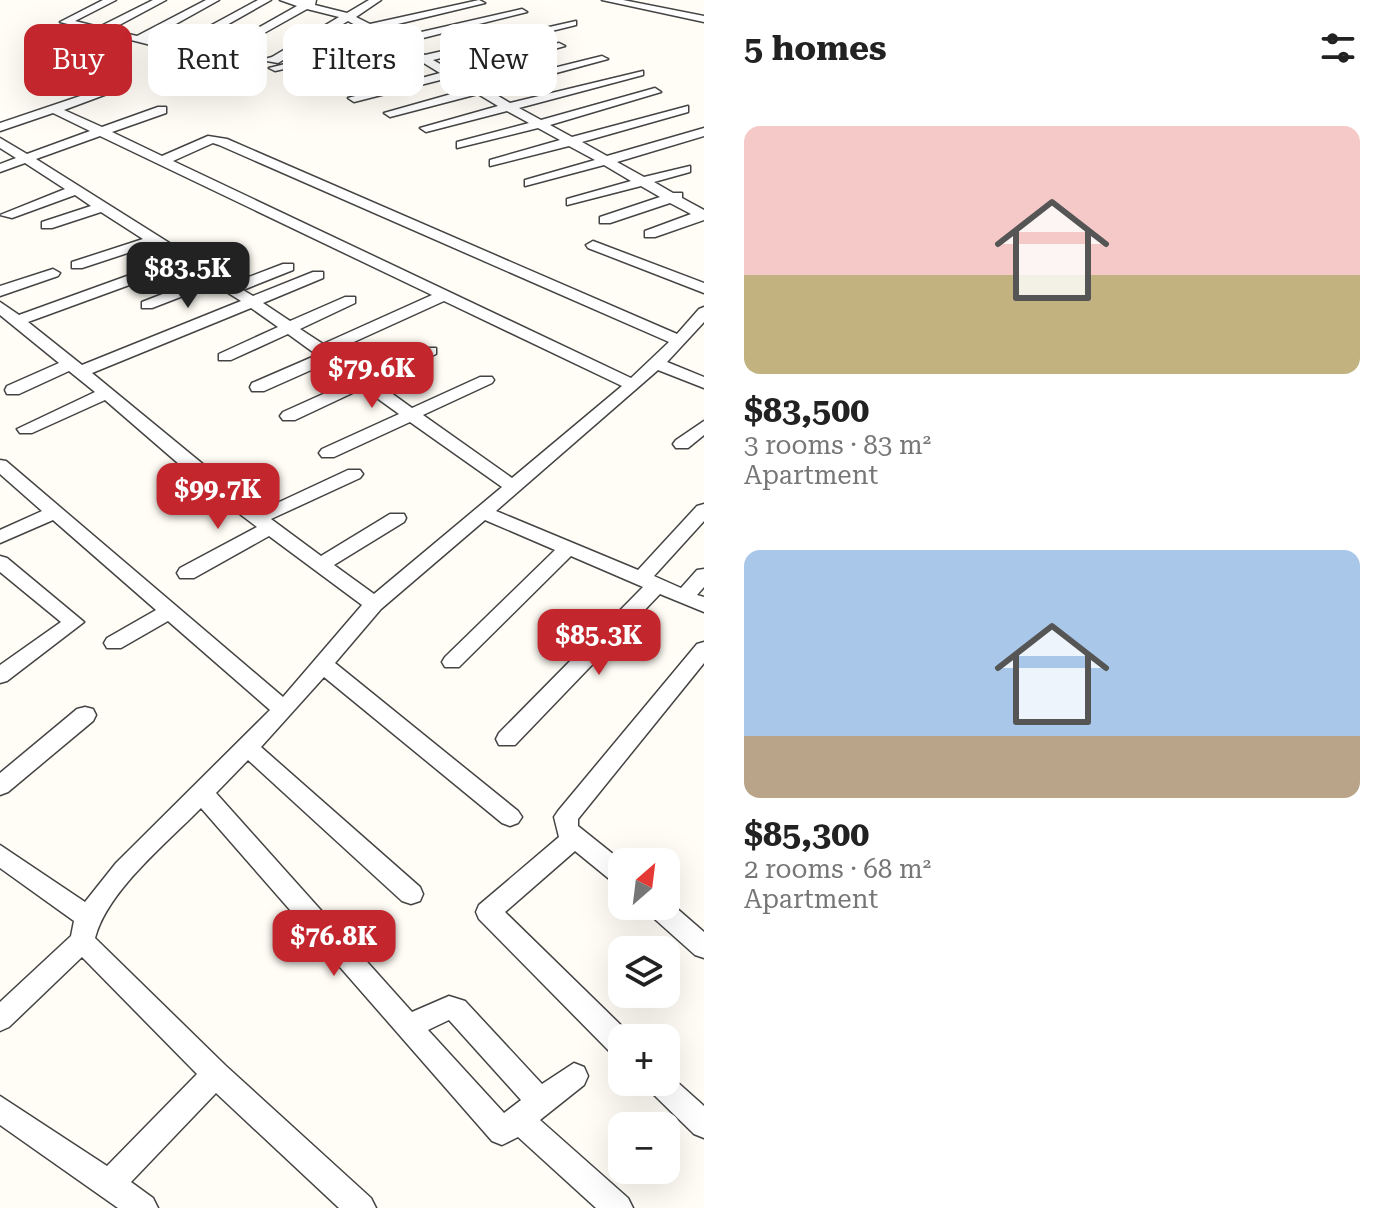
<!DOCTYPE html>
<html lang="en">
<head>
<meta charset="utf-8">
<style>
  body { margin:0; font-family:"Roboto Serif",serif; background:#f2f2f2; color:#222; height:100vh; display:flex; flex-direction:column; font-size:30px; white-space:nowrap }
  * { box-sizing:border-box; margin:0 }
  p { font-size:26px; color:#767676 }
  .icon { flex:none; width:44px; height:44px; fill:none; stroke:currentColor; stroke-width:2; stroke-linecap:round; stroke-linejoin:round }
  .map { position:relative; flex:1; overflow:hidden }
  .details { display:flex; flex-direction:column; background:#fff; width:696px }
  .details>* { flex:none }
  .top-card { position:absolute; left:24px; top:24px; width:560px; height:72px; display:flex; gap:16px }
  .needle { width:52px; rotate:28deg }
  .buttons { position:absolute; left:608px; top:848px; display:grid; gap:16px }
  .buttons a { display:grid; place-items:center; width:72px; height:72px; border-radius:16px; background:#fff; box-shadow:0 8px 32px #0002; font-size:40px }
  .price { position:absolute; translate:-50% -68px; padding:0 18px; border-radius:16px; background:#c4262e; color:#fff; font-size:26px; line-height:52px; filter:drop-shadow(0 2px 4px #0008) }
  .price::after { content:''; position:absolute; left:50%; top:48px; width:24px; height:18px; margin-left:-12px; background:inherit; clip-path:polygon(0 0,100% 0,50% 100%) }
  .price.selected { background:#222; color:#fff }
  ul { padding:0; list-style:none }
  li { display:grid; align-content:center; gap:16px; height:424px; padding:0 40px }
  li span { display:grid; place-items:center; height:248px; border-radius:16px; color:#555 }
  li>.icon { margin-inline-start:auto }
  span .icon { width:144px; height:144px; fill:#fffc; stroke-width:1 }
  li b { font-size:34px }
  h2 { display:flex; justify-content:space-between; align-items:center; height:96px; padding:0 40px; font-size:34px }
  .pill { padding:0 28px; border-radius:16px; background:#fff; box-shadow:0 8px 32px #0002; font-size:28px; line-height:72px }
  .pill.selected { background:#c4262e; color:#fff }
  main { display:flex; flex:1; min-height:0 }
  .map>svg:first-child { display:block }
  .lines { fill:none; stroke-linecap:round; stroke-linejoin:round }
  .street-casing { stroke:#444; stroke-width:3 }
  .street { fill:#fff; fill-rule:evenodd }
</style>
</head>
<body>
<main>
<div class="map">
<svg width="704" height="1208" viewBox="0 0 704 1208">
  <rect width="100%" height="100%" fill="#fffdf5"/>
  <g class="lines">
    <defs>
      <g id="street">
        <path d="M103,0H116L75,21L99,27L153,0H166L110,30L137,36L206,0H219L149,39L175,45L258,0H271L186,48L212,54L297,6L280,0H316L315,5L347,13L369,0H381L356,17L370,24L479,0L485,3L377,29L395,38L522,9L527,12L403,43L425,55L576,21V25L433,60L451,70L559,43L565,46L460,75L481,86L602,56L608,59L490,91L510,103L643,71V75L519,108L541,120L655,88L661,92L550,125L572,137L688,106V112L582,142L607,156L704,128V136L617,162L644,177L690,166V172L654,182L673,193H682V198L704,210V220L655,237H645V231L691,214L670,203L610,223H600V217L660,197L641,186L567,205V199L631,181L604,165L525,186V180L595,160L569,146L490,166V160L560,140L538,128L457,148V142L529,123L507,111L426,132L420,128L498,106L478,94L390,117L384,113L469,89L448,78L354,102L348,98L440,73L422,62L317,88L311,84L413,58L390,45L275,71L269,68L382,40L348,21L278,63L261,60L272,57L339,17L307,9L214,61L60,22Z"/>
        <path d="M602,0H623L704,16V22Z"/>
        <path d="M113,85L123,88L64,110L102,127L158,107H166V113L112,132L162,156L208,136L227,139L677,334L699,309L704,307V322L667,362L704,377V388L658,370L496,511L638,570L697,506L704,504V521L654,576L681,588L697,570L704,569V587L697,595L704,597V612L660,594L515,745H499L496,739L499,733L643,587L571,556L459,667H445L442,662L445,657L555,550L485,520L381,609L335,663L518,811L522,817L518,823L510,826L502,823L324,677L261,747L420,887L423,894L420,901L411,904L402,901L248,760L216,793L412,1012L449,996L465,1001L542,1084L574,1063L584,1067L588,1076L584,1085L540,1120L628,1198L633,1208H596L518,1137L502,1145L492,1141L201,808C168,842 107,891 95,938L225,1065L371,1198L376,1208H339L216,1093L131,1182L153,1198L158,1208H118L0,1125V1096L107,1166L197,1074L82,957L9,1027L0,1031V1002L71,936L74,921L0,868V845L85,902L116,863L270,710L168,621L121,648H107L104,643L107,638L156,610L53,520L0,543V530L42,511L0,474V460L6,461L283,697L362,605L269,536L194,578H180L177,573L180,568L257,527L216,496L105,400L32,433H20L17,429L95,392L69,371L19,394H7L5,390L7,386L59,363L0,315V302L19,315L174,259L152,245L82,268H72V262L143,239L101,212L52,228H42V222L91,206L75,195L12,218L0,215L65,189L25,163L0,172V164L16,158L0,148V138L27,154L90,131L53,113L0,131V123ZM100,136L432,295L323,344L300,329L355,303V297H345L290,321L263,303L323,278V272H313L253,296L243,290L293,270V264H283L233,283L36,159ZM213,143L219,145L669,342L631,378L173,161ZM184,265L204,278L142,302V308H152L214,284L241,301L82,365L28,322ZM444,301L622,386L512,478L423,415L492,383L494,380L492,377H480L412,408L376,382L436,354V348H424L365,375L334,351ZM251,308L278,327L219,354V360H231L288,334L317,355L252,383L250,387L252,391H264L327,363L352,381L283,412L280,416L283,420H295L363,388L399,414L322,449L319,453L322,457H334L410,422L502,487L374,594L334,565L404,522L406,518L404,514H390L321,556L271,519L360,478L363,474L360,470H348L260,511L92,373ZM449,1020L521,1100L504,1113L428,1030Z"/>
        <path d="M593,241L704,283V293L588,248L586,245Z"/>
        <path d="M53,269L60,273L58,276L0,296V286Z"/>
        <path d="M704,421V435L688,448H676L673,444L676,440Z"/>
        <path d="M0,556L7,558L84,622L7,681L0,683V665L61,622L0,572Z"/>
        <path d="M704,642V663L578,819V826L623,862L622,885L613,882L575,851L505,912L632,1036L622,1038V1057L612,1054L479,919L476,912L479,905L559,837L554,817L558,811L697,644Z"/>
        <path d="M85,707L93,709L96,715L93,721L8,792L0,795V773L77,709Z"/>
        <path d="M666,899L704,932V958L695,955L648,913L645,906H666Z"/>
        <path d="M666,1072L704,1106V1138L694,1134L650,1091L646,1082H666Z"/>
      </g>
    </defs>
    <use href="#street" class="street-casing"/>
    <use href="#street" class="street"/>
  </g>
</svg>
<div class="buttons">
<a><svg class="needle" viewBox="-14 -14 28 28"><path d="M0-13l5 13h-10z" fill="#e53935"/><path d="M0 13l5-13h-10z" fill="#767676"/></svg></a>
<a><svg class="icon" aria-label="layers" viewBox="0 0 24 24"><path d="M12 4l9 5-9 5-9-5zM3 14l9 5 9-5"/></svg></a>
<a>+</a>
<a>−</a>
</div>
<b class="price selected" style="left:188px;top:310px">$83.5K</b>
<b class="price" style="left:372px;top:410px">$79.6K</b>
<b class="price" style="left:218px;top:531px">$99.7K</b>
<b class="price" style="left:599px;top:677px">$85.3K</b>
<b class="price" style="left:334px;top:978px">$76.8K</b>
<div class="top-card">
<a class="pill selected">Buy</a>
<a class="pill">Rent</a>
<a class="pill">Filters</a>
<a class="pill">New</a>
</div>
</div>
<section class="details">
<h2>5 homes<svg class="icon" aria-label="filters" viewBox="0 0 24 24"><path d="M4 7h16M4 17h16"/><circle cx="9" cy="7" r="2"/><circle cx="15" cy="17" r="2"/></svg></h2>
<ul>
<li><span style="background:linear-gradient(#f6c9c9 60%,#c2b280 0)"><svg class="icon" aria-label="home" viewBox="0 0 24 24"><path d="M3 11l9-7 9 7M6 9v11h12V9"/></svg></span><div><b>$83,500</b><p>3 rooms · 83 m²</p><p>Apartment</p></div></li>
<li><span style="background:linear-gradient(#a9c7e8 75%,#b9a48a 0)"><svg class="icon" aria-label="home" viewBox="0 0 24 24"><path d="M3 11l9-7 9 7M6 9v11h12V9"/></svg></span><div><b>$85,300</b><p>2 rooms · 68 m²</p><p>Apartment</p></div></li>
</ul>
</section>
</main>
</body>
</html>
